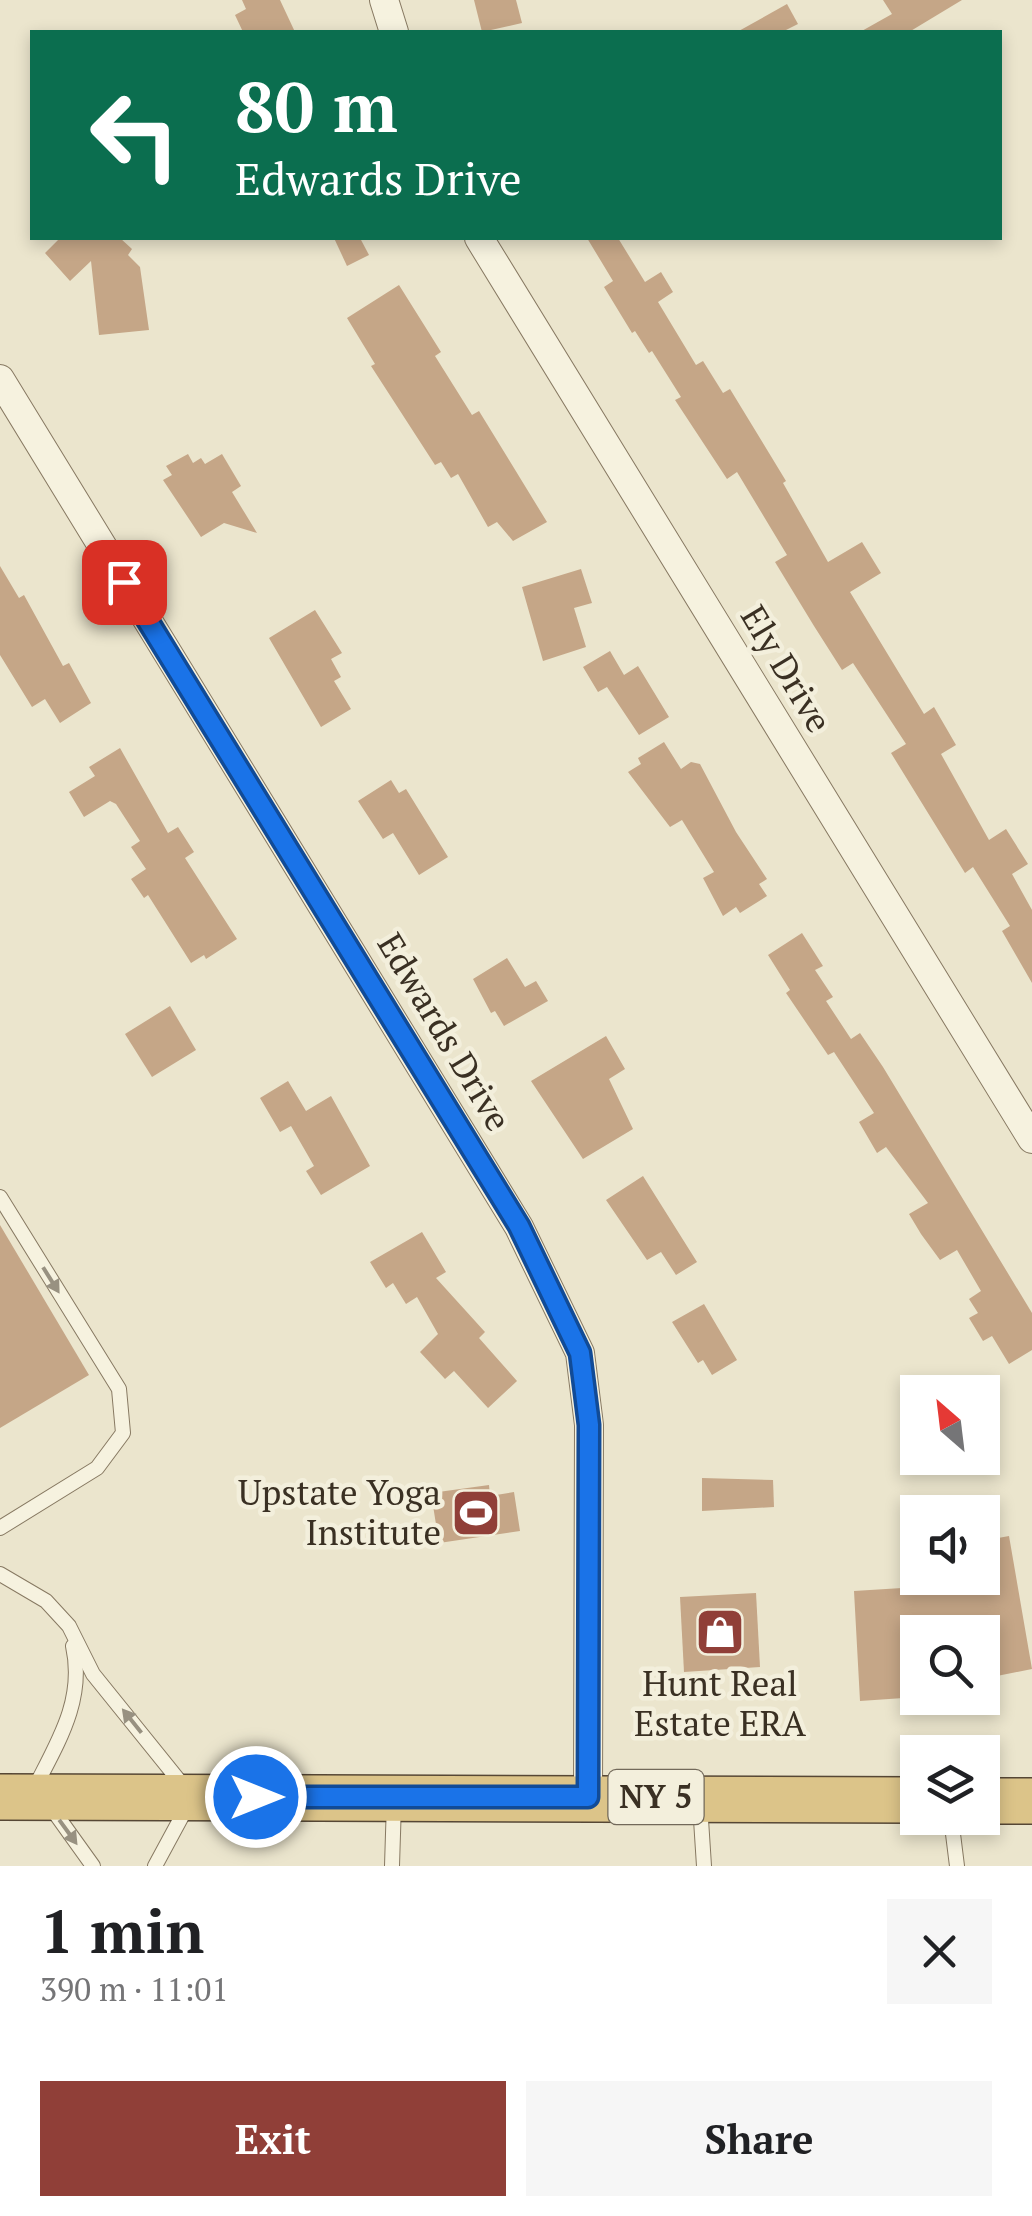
<!DOCTYPE html>
<meta charset="utf-8">
<style>
:root{--surface:#fff;--page:#f6f6f6;--text:#202124;--muted:#757577;--accent:#903f38}
body{margin:0;font-family:"PT Serif",serif;background:var(--page);color:var(--text);height:100vh;display:flex;flex-direction:column;font-size:38px;white-space:nowrap}
*{box-sizing:border-box;margin:0}
p{font-size:32px;color:var(--muted)}
.icon{flex:none;width:55px;height:55px;fill:none;stroke:currentColor;stroke-width:2;stroke-linecap:round;stroke-linejoin:round}
.map{position:relative;height:1866px;overflow:hidden}
.panel{display:flex;flex-direction:column;background:var(--surface);flex:1}
.panel>*{flex:none}
.hud{position:absolute;left:30px;top:30px;width:972px;height:210px;border-radius:0px;box-shadow:0 5px 15px #0003;background:#0b6e4f;color:#fff;overflow:hidden}
.needle{width:65px;rotate:332deg}
.fabs{position:absolute;left:900px;top:1375px;display:grid;gap:20px}
.fabs a{display:grid;place-items:center;width:100px;height:100px;border-radius:0px;background:var(--surface);box-shadow:0 5px 15px #0003;font-size:50px}
.pin{position:absolute;display:grid;place-items:center;width:85px;height:85px;color:#fff;margin:-42px;border-radius:20px;box-shadow:0 5px 15px #0006}
.me{position:absolute;width:110px;margin:-55px;rotate:90deg;stroke-linejoin:round;filter:drop-shadow(0 0 8px #0008)}
.turn{display:flex;align-items:center;gap:35px;height:210px;padding:0 40px;font-size:45px}
.turn .icon{width:130px;height:130px;stroke-width:2.5}
.turn b{display:block;font-size:70px;line-height:85px}
.round{display:grid;place-items:center;flex:none;width:105px;height:105px;border-radius:0px;background:var(--page)}
.head{display:flex;align-items:center;justify-content:space-between;height:170px;padding:0 40px}
h1{font-size:60px;font-weight:600;line-height:75px}
.primary-button{display:flex;gap:20px;margin-top:auto;padding:20px 40px}
.primary-button a{flex:1;height:115px;border-radius:0px;background:var(--accent);color:#fff;font-size:40px;font-weight:600;line-height:115px;text-align:center}
.primary-button a+a{background:var(--page);color:var(--text)}
.map>svg:first-child{display:block}
</style>
<div class="map">
<svg width="1032" height="1866" viewBox="0 0 1032 1866">
<rect width="100%" height="100%" fill="#ebe5cd"/>
<g fill="#c5a687">
<polygon points="242,0 280,0 295,32 243,32 235,15 246,9"/>
<polygon points="474,0 516,0 522,23 482,32"/>
<polygon points="883,0 962,0 909,32 860,32 892,14"/>
<polygon points="787,4 798,24 782,32 737,32"/>
<polygon points="60,238 120,238 132,249 128,255 140,267 149,330 99,335 91,261 70,281 45,253"/>
<polygon points="334,238 360,238 369,255 347,266"/>
<polygon points="587,238 618,238 645,282 661,272 673,292 658,302 696,365 703,361 723,393 730,389 786,481 783,483 828,562 862,542 881,573 850,592 924,714 934,707 956,745 941,754 989,840 1006,829 1028,864 1012,874 1032,910 1032,983 1002,931 1010,926 973,867 965,873 891,753 906,744 853,663 842,670 814,626 775,562 787,555 737,472 727,479 675,400 681,397 652,351 649,353 635,331 632,333 604,287 613,281"/>
<polygon points="399,285 441,352 435,356 472,415 479,411 547,522 513,541 497,522 488,527 458,474 451,478 441,462 435,465 371,366 375,364 347,318"/>
<polygon points="188,454 193,463 201,458 205,464 222,454 241,486 232,492 257,533 224,523 201,537 163,480 172,475 166,466"/>
<polygon points="0,566 19,598 24,595 63,666 69,663 91,703 60,723 45,699 32,707 0,655"/>
<polygon points="581,569 592,603 574,608 586,647 543,661 522,587"/>
<polygon points="315,610 342,653 331,659 341,677 334,681 351,709 321,727 269,638"/>
<polygon points="610,651 624,675 638,666 669,717 639,735 607,687 598,692 583,667"/>
<polygon points="664,742 681,769 691,762 700,764 736,832 767,879 759,884 767,896 740,913 736,907 723,916 703,878 714,872 682,820 670,827 628,772 641,764 638,758"/>
<polygon points="120,748 168,833 178,827 194,852 185,858 237,939 206,959 204,955 191,963 148,895 144,898 131,879 146,869 131,847 140,841 116,804 110,801 84,817 69,792 95,776 89,767"/>
<polygon points="391,780 399,793 406,789 448,857 419,875 393,833 383,839 358,801"/>
<polygon points="802,933 823,966 815,970 833,997 826,1001 851,1039 860,1033 883,1067 1032,1313 1032,1350 1009,1364 992,1336 983,1341 969,1318 978,1313 969,1299 981,1291 957,1250 940,1260 921,1234 909,1214 928,1203 886,1147 877,1153 859,1122 874,1113 834,1052 828,1055 786,993 790,990 768,955"/>
<polygon points="507,958 525,987 536,981 548,1001 504,1026 495,1011 491,1013 473,979"/>
<polygon points="170,1006 196,1050 152,1077 125,1034"/>
<polygon points="606,1036 625,1069 609,1079 633,1129 583,1159 531,1081"/>
<polygon points="288,1081 306,1111 331,1096 370,1166 321,1195 306,1171 314,1166 291,1126 280,1132 260,1098"/>
<polygon points="643,1176 697,1262 676,1275 661,1252 647,1260 606,1200"/>
<polygon points="0,1225 89,1375 0,1428"/>
<polygon points="422,1232 446,1272 436,1278 485,1332 479,1338 517,1381 488,1408 454,1371 445,1379 420,1352 438,1334 417,1297 406,1304 393,1283 386,1288 370,1262"/>
<polygon points="704,1304 737,1360 712,1375 703,1360 698,1363 672,1322"/>
<polygon points="702,1478 773,1480 774,1507 702,1511"/>
<polygon points="489,1485 490,1496 514,1492 520,1531 439,1543 431,1493"/>
<polygon points="1009,1536 1032,1669 982,1679 982,1632 918,1632 918,1697 860,1701 854,1591 950,1585 949,1578 982,1578 982,1541"/>
<polygon points="756,1593 760,1667 684,1672 680,1597"/>
</g>
<g fill="none" stroke-linecap="round" stroke-linejoin="round">
<g stroke="#877962" stroke-width="16">
<g id="service">
<polyline points="0,1197 119,1389 123,1433 97,1468 0,1528"/>
<polyline points="0,1574 46,1601 69,1626 93,1674 185,1788"/>
<path d="M34 1789C58 1742 85 1700 73 1646"/>
<polyline points="700,1804 704,1866"/>
<polyline points="50,1806 93,1866"/>
<polyline points="951,1818 957,1866"/>
<polyline points="155,1866 188,1805"/>
<polyline points="392,1866 394,1802"/>
</g>
</g>
<g stroke="#877962" stroke-width="30">
<g id="minor">
<polyline points="384,0 394,32"/>
<polyline points="479,238 1032,1139"/>
<polyline points="0,379 519,1227 580,1353 589,1425 588,1797"/>
</g>
</g>
<g stroke="#564735" stroke-width="48">
<g id="trunk">
<polyline points="0,1797 918,1800"/>
<polyline points="982,1801 1032,1801"/>
</g>
</g>
<use href="#service" stroke="#f6f2df" stroke-width="14"/>
<use href="#minor" stroke="#f6f2df" stroke-width="28"/>
<use href="#trunk" stroke="#dcc489" stroke-width="45"/>
</g>
<defs><path id="oneway-solid" d="M-6-.8H1V-3.2L6.5 0L1 3.2V.8H-6Z" transform="scale(2.5)"/></defs>
<g fill="#989181">
<use href="#oneway-solid" transform="translate(51 1280) rotate(58)"/>
<use href="#oneway-solid" transform="translate(132 1721) rotate(-129)"/>
<use href="#oneway-solid" transform="translate(68 1832) rotate(54)"/>
</g>
<g fill="none" stroke-linecap="round" stroke-linejoin="round">
<g stroke="#114b97" stroke-width="25">
<polyline id="route" points="124,582 519,1226 580,1353 589,1425 588,1797 256,1797"/>
</g>
<use href="#route" stroke="#1a73e8" stroke-width="18"/>
</g>
<defs>
<g id="stadium-square" transform="scale(2.5)"><rect x="-9" y="-9" width="18" height="18" rx="4" fill="#903f38" stroke="#f3efdc"/><path d="M0-5a6.5 5 0 1 0 0 10a6.5 5 0 1 0 0-10ZM-3.5-1.8h7v3.6h-7Z" fill="#fff"/></g>
<g id="shop-square" transform="scale(2.5)"><rect x="-9" y="-9" width="18" height="18" rx="4" fill="#903f38" stroke="#f3efdc"/><path d="M-5-2.5h2.3a2.7 3.5 0 0 1 5.4 0H5L5.5 6h-11ZM-1.5-2.5h3a1.5 2.3 0 0 0-3 0Z" fill="#fff"/></g>
</defs>
<g fill-rule="evenodd">
<use href="#stadium-square" x="476" y="1513"/>
<use href="#shop-square" x="720" y="1632"/>
</g>
<g text-anchor="middle" stroke-width="9" stroke-linejoin="round" paint-order="stroke">
<rect fill="#f3efdc" stroke="#72695a" stroke-width="2.5" x="608.5" y="1770" width="95" height="54" rx="8"/>
<g font-size="32" font-weight="bold" fill="#3a3023">
<text x="656" y="1808">NY 5</text>
</g>
<g font-size="35" fill="#3a3023" stroke="#f3efdc">
<text transform="translate(786 669) rotate(59)" y="12">Ely Drive</text>
<text transform="translate(444 1032) rotate(59)" y="12">Edwards Drive</text>
</g>
<g font-size="35" fill="#3a3023" stroke="#f3efdc" text-anchor="end">
<text x="441" y="1505">Upstate Yoga<tspan x="441" dy="40">Institute</tspan></text>
<text x="720" y="1696" text-anchor="middle">Hunt Real<tspan x="720" dy="40">Estate ERA</tspan></text>
</g>
</g>
</svg>
<div class="fabs">
<a><svg class="needle" viewBox="-14 -14 28 28"><path d="M0-13l5 13h-10z" fill="#e53935"/><path d="M0 13l5-13h-10z" fill="#757577"/></svg></a>
<a><svg class="icon" aria-label="sound" viewBox="0 0 24 24"><path d="M4 9h4l5-4v14l-5-4H4zM17 9q2 3 0 6"/></svg></a>
<a><svg class="icon" aria-label="search" viewBox="0 0 24 24"><circle cx="10" cy="10" r="6"/><path d="M15 15l6 6"/></svg></a>
<a><svg class="icon" aria-label="layers" viewBox="0 0 24 24"><path d="M12 4l9 5-9 5-9-5zM3 14l9 5 9-5"/></svg></a>
</div>
<div class="pin" style="left:124px;top:582px;background:#d93025"><svg class="icon" aria-label="arrive" viewBox="0 0 24 24"><path d="M6 21V4h12l-3 4 3 4H6"/></svg></div>
<svg class="me" style="left:256px;top:1797px" viewBox="-20 -20 40 40"><circle r="17" fill="#1a73e8" stroke="#fff" stroke-width="3"/><path d="M0-11L8 9 0 5-8 9z" fill="#fff"/></svg>
<div class="hud">
<div class="turn"><svg class="icon" aria-label="left" viewBox="0 0 24 24"><path d="M17 20v-9H6M10 6l-5 5 5 5"/></svg><div><b>80 m</b>Edwards Drive</div></div>
</div>
</div>
<section class="panel">
<div class="head"><div><h1>1 min</h1><p>390 m · 11:01</p></div><a class="round"><svg class="icon" aria-label="close" viewBox="0 0 24 24"><path d="M6 6l12 12M18 6L6 18"/></svg></a></div>
<div class="primary-button"><a>Exit</a><a>Share</a></div>
</section>
